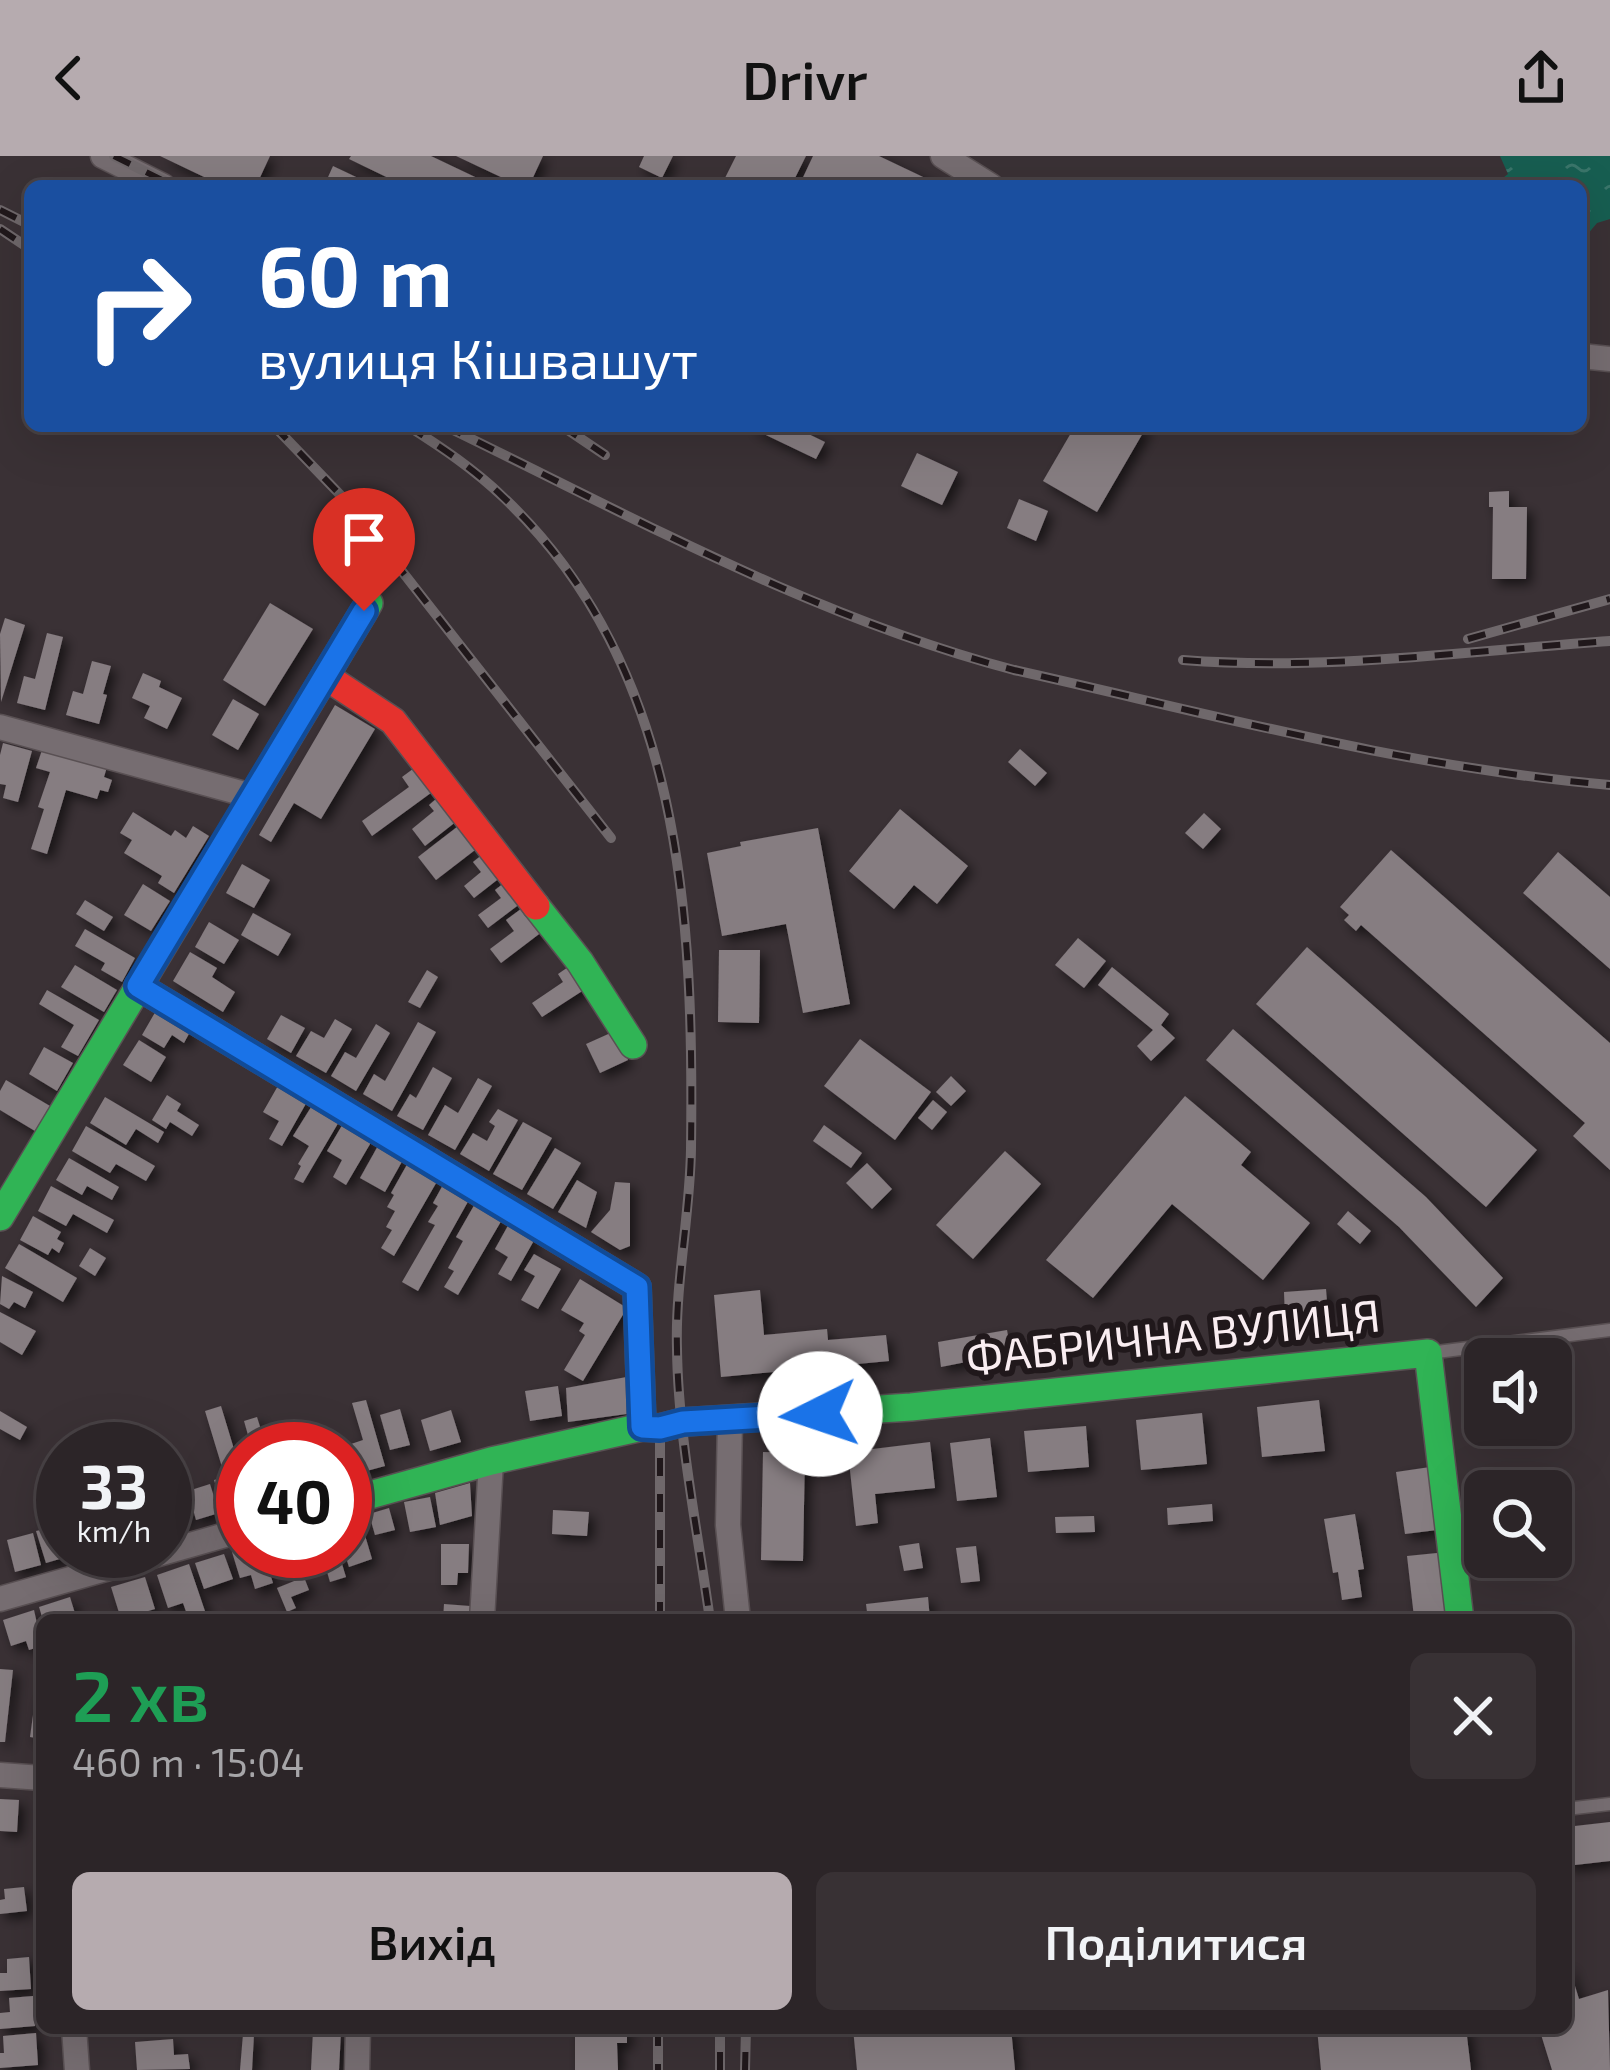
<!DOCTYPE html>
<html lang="uk">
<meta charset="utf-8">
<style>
:root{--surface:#2c2528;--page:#383134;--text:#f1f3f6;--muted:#a6a5a8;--line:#484245;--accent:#b6abaf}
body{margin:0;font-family:"Exo 2",sans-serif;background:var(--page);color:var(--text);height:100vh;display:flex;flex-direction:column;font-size:45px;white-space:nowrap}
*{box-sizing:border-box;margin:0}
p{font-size:39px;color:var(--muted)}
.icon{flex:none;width:66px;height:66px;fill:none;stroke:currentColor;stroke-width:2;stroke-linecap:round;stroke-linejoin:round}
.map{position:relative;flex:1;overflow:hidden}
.panel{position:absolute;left:36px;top:1458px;width:1536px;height:420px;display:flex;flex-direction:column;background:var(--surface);border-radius:18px;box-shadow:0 12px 48px #0002,0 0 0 3px var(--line)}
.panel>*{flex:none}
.hud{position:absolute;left:24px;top:24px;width:1563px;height:252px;border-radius:18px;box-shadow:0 12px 48px #0002,0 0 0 3px var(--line);background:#1a4fa0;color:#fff;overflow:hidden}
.buttons{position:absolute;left:1464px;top:1182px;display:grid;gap:24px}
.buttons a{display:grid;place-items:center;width:108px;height:108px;border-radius:18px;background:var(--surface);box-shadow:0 12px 48px #0002,0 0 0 3px var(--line);font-size:60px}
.speed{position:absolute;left:36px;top:1266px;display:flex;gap:24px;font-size:60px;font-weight:700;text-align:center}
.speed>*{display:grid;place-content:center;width:156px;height:156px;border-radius:50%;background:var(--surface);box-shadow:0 12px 48px #0002,0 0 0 3px var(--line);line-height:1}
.speed small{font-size:30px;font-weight:400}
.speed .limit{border:18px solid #d22;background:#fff;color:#111}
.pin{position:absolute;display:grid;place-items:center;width:102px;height:102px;color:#fff;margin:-123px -51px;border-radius:50% 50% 50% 0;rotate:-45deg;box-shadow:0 0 12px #0007}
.pin .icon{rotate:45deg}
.me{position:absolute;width:132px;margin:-66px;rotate:266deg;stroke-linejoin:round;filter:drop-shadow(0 0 9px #0008)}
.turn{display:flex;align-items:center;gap:42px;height:252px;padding:0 36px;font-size:54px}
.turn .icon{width:156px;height:156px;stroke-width:2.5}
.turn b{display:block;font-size:84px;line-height:102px}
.round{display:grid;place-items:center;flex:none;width:126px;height:126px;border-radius:18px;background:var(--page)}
.head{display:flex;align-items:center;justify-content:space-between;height:204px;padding:0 36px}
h1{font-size:72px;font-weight:600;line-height:90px;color:#1e9e55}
.primary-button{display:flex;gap:24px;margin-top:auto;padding:24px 36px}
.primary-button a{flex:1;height:138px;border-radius:18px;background:var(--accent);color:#111;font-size:48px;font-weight:600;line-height:138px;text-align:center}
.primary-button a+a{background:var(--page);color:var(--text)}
header{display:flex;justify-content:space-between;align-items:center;height:156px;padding:0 36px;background:var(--accent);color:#111;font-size:54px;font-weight:600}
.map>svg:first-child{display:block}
</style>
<header><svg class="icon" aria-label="back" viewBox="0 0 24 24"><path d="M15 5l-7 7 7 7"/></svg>Drivr<svg class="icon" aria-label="share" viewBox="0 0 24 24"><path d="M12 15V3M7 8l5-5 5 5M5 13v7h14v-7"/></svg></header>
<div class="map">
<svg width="1610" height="1914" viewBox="0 0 1610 1914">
<defs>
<pattern id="water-ripples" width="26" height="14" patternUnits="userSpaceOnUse" patternTransform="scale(3)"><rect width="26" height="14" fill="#175e51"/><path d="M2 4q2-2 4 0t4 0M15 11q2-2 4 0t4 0" fill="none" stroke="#3a756a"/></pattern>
<filter id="shadow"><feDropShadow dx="5.5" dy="5.5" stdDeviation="6" flood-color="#0009"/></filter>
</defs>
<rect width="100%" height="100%" fill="#3a3135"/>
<polygon fill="url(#water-ripples)" points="1500,0 1610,0 1610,63 1597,67 1581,86 1581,30 1493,30 1508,18"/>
<g fill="#867d81" filter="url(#shadow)">
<polygon points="160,0 270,0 256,30 223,30"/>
<polygon points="351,0 431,0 494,30 405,30 349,3"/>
<polygon points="456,0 543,0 529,30 520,30"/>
<polygon points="644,0 673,0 662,22 639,11"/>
<polygon points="736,0 806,0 791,30 721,30"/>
<polygon points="813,0 879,0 942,30 852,30 845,26 843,30 799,30"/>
<polygon points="333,10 375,30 324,30"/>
<polygon points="747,270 792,270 825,286 816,303"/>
<polygon points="1075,270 1147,270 1097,356 1043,325"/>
<polygon points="917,297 958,316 942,349 901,330"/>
<polygon points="1509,335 1509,351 1527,351 1526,423 1492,423 1493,351 1489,351 1489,336"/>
<polygon points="1019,343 1048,355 1036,385 1007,372"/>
<polygon points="270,447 313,473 265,550 223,524"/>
<polygon points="5,462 25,469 1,546 0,478"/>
<polygon points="47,477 63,481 45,554 17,547 24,520 35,523"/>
<polygon points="92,505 111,510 103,538 107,539 99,568 66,559 73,535 83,538"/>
<polygon points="143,517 161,525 159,531 182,542 167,573 144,562 150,550 132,542"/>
<polygon points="233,543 259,558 238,594 212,579"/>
<polygon points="335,549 375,573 321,663 294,647 271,686 259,679"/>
<polygon points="3,587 32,595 18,646 3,642 6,629 0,628 0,599"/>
<polygon points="43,591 107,611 104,621 112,624 108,636 100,634 97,643 66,634 47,698 31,693 44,653 38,651 50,616 36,612"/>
<polygon points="1020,593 1047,617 1035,630 1008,606"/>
<polygon points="421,607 439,631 372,680 362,665 409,631 402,621"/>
<polygon points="443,637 462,661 425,690 412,673 434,655 429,649"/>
<polygon points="900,653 968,710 937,748 914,729 894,753 849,715"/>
<polygon points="133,656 171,680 175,674 186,682 193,670 209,680 174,737 158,727 162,720 124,697 132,684 120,677"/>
<polygon points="1204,657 1221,673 1203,693 1185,677"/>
<polygon points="457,671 475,694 436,724 418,701"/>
<polygon points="818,672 850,848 803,857 786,768 722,780 707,697 741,690 740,686"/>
<polygon points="488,694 506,717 474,742 464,730 481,716 473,706"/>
<polygon points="1391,694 1610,887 1610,1014 1573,980 1585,967 1361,769 1356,775 1344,764 1349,759 1340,751"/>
<polygon points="1558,696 1610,741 1610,813 1523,737"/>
<polygon points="242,708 270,724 254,752 226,737"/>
<polygon points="509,723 525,744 488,772 478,759 501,742 495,734"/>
<polygon points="143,728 170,745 151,775 124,759"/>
<polygon points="85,744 113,761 104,775 76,758"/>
<polygon points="529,747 547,772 501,807 490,793 514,775 506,764"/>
<polygon points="253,757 291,778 278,800 241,779"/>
<polygon points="209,766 239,784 224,808 195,791"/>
<polygon points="85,773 135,802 122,826 101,814 105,807 75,790"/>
<polygon points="1078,782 1106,805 1084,832 1055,809"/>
<polygon points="1307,791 1537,994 1486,1051 1256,848"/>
<polygon points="719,794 760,794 759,867 718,866"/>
<polygon points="190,796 217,812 212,821 235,836 223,856 173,825"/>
<polygon points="574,807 590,830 542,861 532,847 563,826 558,818"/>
<polygon points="75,809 117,834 104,856 61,831"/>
<polygon points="1112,811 1169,858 1161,869 1175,882 1151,905 1137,890 1153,874 1098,829"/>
<polygon points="427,814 438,821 420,852 408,846"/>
<polygon points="47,834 99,864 78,900 61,891 74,869 39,848"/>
<polygon points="157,853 191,874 184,887 172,879 164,892 142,879"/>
<polygon points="281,859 305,872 291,897 267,883"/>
<polygon points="335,863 352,873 326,917 296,900 311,875 324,882"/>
<polygon points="418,866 436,876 392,955 363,938 374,918 385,925"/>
<polygon points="376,868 390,877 356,935 331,920 345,896 356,902"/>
<polygon points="1233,873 1426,1041 1503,1122 1476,1151 1399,1071 1206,904"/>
<polygon points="615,875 628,904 600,917 586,888"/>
<polygon points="860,883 931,936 895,984 824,930"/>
<polygon points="139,884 166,901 151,926 123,909"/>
<polygon points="44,891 73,907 57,935 29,918"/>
<polygon points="433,911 452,922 423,974 397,960 410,938 416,942"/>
<polygon points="951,920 966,935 951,950 936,936"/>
<polygon points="478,922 492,930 455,994 428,979 445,949 458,957"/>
<polygon points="6,924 50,950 35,975 0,954 0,935"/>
<polygon points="279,928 308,944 282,990 269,983 279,965 263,956"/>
<polygon points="167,939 181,948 177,955 199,969 192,980 170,966 166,973 152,964"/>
<polygon points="1185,940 1251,996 1241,1009 1310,1067 1263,1124 1172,1048 1093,1142 1046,1104"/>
<polygon points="105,941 164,976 158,987 136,973 126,989 90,967"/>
<polygon points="933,944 947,956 932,974 918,962"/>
<polygon points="313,948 340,964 303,1027 294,1023 301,1010 298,1008 309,990 293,980"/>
<polygon points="498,953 518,964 489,1015 460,998 473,977 487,985 495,970 489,966"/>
<polygon points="344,966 373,983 346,1029 333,1021 342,1004 327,995"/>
<polygon points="523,966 552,982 522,1034 493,1018"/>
<polygon points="824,969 862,997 851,1012 813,985"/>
<polygon points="86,970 155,1010 146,1025 116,1008 110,1017 72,995"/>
<polygon points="379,988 404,1002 385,1036 360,1022"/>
<polygon points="555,992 581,1007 553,1053 527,1038"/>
<polygon points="1005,995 1041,1028 973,1103 936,1069"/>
<polygon points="69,1002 119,1031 112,1044 87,1030 82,1039 56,1024"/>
<polygon points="409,1005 439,1022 394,1100 381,1092 392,1074 386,1071 395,1055 387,1051 394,1039 391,1037"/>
<polygon points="867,1007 892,1033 872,1053 846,1027"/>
<polygon points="577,1024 597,1036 586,1072 558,1056"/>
<polygon points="615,1026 630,1027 630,1090 620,1094 591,1076 610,1054"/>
<polygon points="444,1027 470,1042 418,1135 402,1126 435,1069 428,1066 438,1050 433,1047"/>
<polygon points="51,1030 114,1064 107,1077 73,1058 66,1070 38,1055"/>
<polygon points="476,1046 503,1062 458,1139 444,1131 454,1115 448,1112 463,1085 456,1081"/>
<polygon points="1348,1055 1371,1075 1360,1088 1337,1068"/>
<polygon points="33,1060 61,1076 57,1083 64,1087 59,1097 52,1092 48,1099 20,1084"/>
<polygon points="510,1066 536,1081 511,1125 498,1118 508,1101 495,1093"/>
<polygon points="19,1088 77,1122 63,1146 5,1112"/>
<polygon points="90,1092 106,1102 95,1120 79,1110"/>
<polygon points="534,1098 561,1113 538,1153 521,1144 535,1120 524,1114"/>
<polygon points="2,1120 33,1136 25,1152 14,1146 9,1153 0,1148"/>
<polygon points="580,1123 627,1152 583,1225 564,1214 585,1179 579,1175 584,1167 561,1154"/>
<polygon points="1326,1133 1328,1159 1285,1162 1284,1136"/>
<polygon points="760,1134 764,1179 827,1173 828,1184 886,1179 889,1205 721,1221 714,1139"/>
<polygon points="0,1156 36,1175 22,1199 0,1186"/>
<polygon points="1007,1174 1011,1197 941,1211 938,1186"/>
<polygon points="632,1220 634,1257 568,1266 566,1232"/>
<polygon points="558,1230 562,1260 530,1265 525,1235"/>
<polygon points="366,1244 385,1310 348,1320 345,1290 363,1284 352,1247"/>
<polygon points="1319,1244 1325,1295 1262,1301 1257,1251"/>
<polygon points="221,1250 243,1323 243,1349 224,1355 214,1324 225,1321 205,1255"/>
<polygon points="400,1253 410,1289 390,1294 380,1259"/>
<polygon points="451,1254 461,1286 430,1295 421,1264"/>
<polygon points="0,1255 27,1271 20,1284 0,1273"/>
<polygon points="1202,1257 1207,1308 1141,1314 1136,1264"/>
<polygon points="257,1261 267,1293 252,1293 244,1265"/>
<polygon points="1086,1270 1089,1311 1028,1316 1024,1275"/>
<polygon points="990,1282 997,1341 957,1345 950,1287"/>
<polygon points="930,1286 935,1332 875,1338 878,1367 856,1370 848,1296"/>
<polygon points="763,1296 805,1297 803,1405 761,1404"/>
<polygon points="1437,1310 1445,1373 1405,1378 1396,1316"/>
<polygon points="179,1326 190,1366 167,1372 165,1330"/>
<polygon points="470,1327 472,1360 440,1369 435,1337"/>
<polygon points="210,1328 219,1357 196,1364 188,1335"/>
<polygon points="52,1340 63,1377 63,1395 68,1395 70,1400 46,1407 36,1375 45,1373 36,1345"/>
<polygon points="430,1341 436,1371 410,1376 404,1346"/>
<polygon points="1212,1348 1213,1365 1168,1369 1167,1352"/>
<polygon points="389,1352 395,1374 375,1379 369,1358"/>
<polygon points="553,1354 589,1356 587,1380 552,1378"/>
<polygon points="1355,1358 1364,1413 1358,1414 1362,1441 1342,1444 1338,1416 1333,1417 1324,1363"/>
<polygon points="359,1359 372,1403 349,1411 344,1395 345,1363"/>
<polygon points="1094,1360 1095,1376 1056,1377 1055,1361"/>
<polygon points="33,1377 41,1409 15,1416 7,1384"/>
<polygon points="919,1387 923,1412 904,1415 899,1390"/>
<polygon points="441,1388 469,1388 468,1417 458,1417 457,1429 441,1429"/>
<polygon points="976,1390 980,1425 961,1427 956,1392"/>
<polygon points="243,1392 243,1395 263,1395 273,1427 255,1433 251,1419 240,1422 232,1396"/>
<polygon points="321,1395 338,1395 346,1421 330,1426"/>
<polygon points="1447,1396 1454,1456 1414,1461 1407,1400"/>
<polygon points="224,1398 233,1423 204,1433 195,1407"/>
<polygon points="189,1408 208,1464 189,1464 183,1447 168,1452 157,1419"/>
<polygon points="145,1421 155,1453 121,1463 111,1431"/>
<polygon points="304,1421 309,1434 291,1441 296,1452 287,1456 277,1432"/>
<polygon points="70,1441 77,1464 43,1464 39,1451"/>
<polygon points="928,1441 930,1464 868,1464 866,1448"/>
<polygon points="444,1448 470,1450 469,1464 443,1464"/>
<polygon points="34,1454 42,1490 29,1494 26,1485 11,1490 3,1464"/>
<polygon points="0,1513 13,1514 5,1586 0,1586"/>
<polygon points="36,1537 42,1538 42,1583 30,1581"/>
<polygon points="0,1643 19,1644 17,1676 0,1675"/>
<polygon points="1610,1666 1610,1705 1566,1710 1566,1671"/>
<polygon points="24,1731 27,1755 0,1758 0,1744 5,1743 4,1733"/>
<polygon points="29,1801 31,1833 0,1835 0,1817 7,1817 7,1803"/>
<polygon points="1567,1804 1579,1843 1608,1834 1610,1914 1552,1914 1539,1872 1566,1872"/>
<polygon points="33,1840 35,1870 0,1873 0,1857 10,1856 9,1842"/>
<polygon points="575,1872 627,1872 627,1887 617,1887 618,1914 575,1914"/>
<polygon points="853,1872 1011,1872 1015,1914 857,1914"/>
<polygon points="1317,1872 1466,1872 1471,1914 1321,1914"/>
<polygon points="313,1875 341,1876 339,1914 311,1914"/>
<polygon points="36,1877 38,1909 0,1912 0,1897 4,1897 3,1880"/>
<polygon points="243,1878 254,1879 252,1914 240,1914"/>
<polygon points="173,1883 174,1899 188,1898 190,1913 137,1914 135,1886"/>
</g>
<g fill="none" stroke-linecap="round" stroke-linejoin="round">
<g stroke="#595053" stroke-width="15">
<g id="lane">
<polyline points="1429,1197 1610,1174"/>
<polyline points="1566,1653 1610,1648"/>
</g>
</g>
<g stroke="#595053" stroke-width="27">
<g id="street">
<polyline points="103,0 163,30"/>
<polyline points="943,0 991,30"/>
<polyline points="1581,200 1610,203"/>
<polyline points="0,571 252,640"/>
<polyline points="730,1264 728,1369 738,1464"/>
<polyline points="0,1443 243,1374"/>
<polyline points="482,1464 491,1305"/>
<polyline points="0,1619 42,1622"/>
<polyline points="74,1872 77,1914"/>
<polyline points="357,1914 358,1872"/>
</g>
</g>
<g stroke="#595053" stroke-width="30">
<g id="fast">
<polyline points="536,750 580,806 633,889"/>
<polyline points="138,830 637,1131 642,1271"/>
<polyline points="0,1061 369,447"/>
<polyline points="345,1346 491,1305 642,1271 660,1272 683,1266 911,1251 1428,1197 1460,1464"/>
</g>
</g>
<g stroke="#595053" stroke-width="30">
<polyline id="jam" points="325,520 393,565 536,750"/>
</g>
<use href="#lane" stroke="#766d71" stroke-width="12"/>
<use href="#street" stroke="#766d71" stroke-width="24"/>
<use href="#fast" stroke="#30b455" stroke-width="27"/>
<use href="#jam" stroke="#e5322d" stroke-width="27"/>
<g stroke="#6f686b" stroke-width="10">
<g id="rail">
<polyline points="114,0 174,30"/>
<polyline points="0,54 30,69"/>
<polyline points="0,73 30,93"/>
<polyline points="274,270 350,349 611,682"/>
<path d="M408 270C441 291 474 313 503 341 683 510 694 762 691 993 690 1060 675 1127 677 1193 678 1280 698 1377 710 1464"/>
<path d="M445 270C631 360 813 461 1014 514 1211 558 1408 612 1610 629"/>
<polyline points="562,270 605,299"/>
<polyline points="1468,483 1610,443"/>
<path d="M1183 504C1325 515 1468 495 1610 485"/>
<polyline points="660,1464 660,1285"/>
<polyline points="658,1872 658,1914"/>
<polyline points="720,1914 720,1872"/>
<polyline points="745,1914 746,1872"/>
</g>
</g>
<use href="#rail" stroke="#20181b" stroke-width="6" stroke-dasharray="18" stroke-linecap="butt"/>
</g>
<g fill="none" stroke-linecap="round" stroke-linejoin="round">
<g stroke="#114b97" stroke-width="30">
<polyline id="route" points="364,455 138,830 637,1131 642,1271 660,1272 683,1266 820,1258"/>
</g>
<use href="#route" stroke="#1a73e8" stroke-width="21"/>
</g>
<g text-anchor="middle" stroke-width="12" stroke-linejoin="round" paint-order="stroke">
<g font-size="45" fill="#f9edf1" stroke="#20181b">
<text transform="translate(1173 1181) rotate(-6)" y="16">ФАБРИЧНА ВУЛИЦЯ</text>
</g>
</g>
</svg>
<div class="buttons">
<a><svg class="icon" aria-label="sound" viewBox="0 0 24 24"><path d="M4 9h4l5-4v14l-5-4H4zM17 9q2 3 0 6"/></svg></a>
<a><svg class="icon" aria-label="search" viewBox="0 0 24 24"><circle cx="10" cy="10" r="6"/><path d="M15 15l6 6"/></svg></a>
</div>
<div class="speed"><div>33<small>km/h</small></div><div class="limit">40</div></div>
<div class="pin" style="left:364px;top:455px;background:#d93025"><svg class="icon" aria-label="arrive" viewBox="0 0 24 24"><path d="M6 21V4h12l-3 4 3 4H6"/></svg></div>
<svg class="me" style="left:820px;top:1258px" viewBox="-20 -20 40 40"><circle r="19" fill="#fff"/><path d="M0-13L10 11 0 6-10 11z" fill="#1a73e8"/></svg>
<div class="hud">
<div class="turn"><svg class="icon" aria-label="right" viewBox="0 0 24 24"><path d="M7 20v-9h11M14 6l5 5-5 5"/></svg><div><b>60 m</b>вулиця Кішвашут</div></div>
</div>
<section class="panel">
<div class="head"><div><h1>2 хв</h1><p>460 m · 15:04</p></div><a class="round"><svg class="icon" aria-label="close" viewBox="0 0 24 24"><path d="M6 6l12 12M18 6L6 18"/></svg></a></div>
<div class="primary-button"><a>Вихід</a><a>Поділитися</a></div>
</section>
</div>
